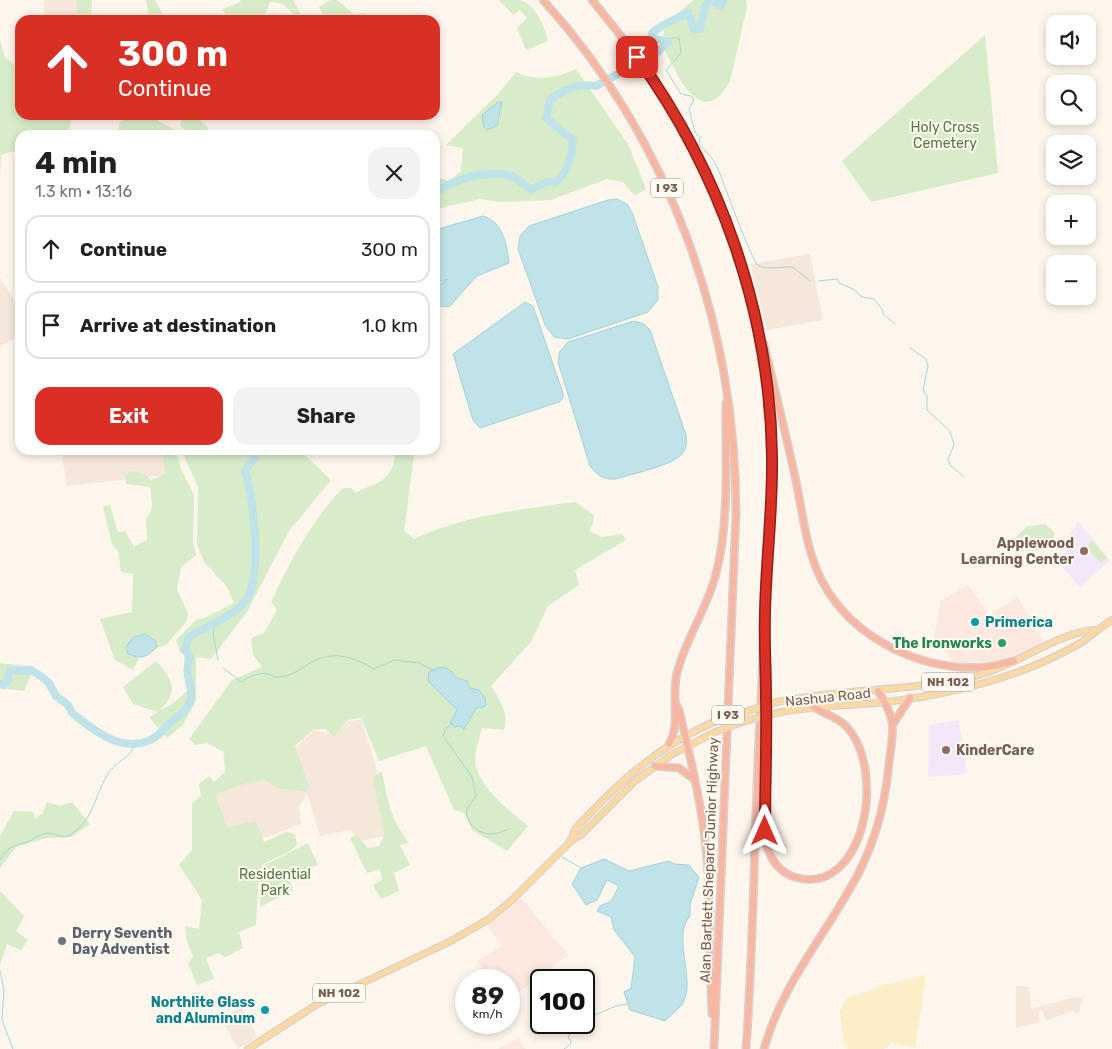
<!DOCTYPE html>
<meta charset="utf-8">
<style>
:root{--surface:#fff;--page:#f2f2f2;--text:#202124;--muted:#757577;--line:#e0e0e0;--accent:#d93025}
body{margin:0;font-family:Rubik,sans-serif;background:var(--page);color:var(--text);height:100vh;display:flex;flex-direction:column;font-size:19px;white-space:nowrap}
*{box-sizing:border-box;margin:0}
p{font-size:16px;color:var(--muted)}
.icon{flex:none;width:28px;height:28px;fill:none;stroke:currentColor;stroke-width:2;stroke-linecap:round;stroke-linejoin:round}
.map{position:relative;flex:1;overflow:hidden}
.side{position:absolute;left:15px;top:130px;width:425px;height:325px;display:flex;flex-direction:column;background:var(--surface);border-radius:15px;box-shadow:0 2px 8px #0003}
.side>*{flex:none}
.guide{position:absolute;left:15px;top:15px;width:425px;height:105px;border-radius:15px;box-shadow:0 2px 8px #0003;background:#d93025;color:#fff;overflow:hidden}
.buttons{position:absolute;left:1046px;top:15px;display:grid;gap:10px}
.buttons a{display:grid;place-items:center;width:50px;height:50px;border-radius:10px;background:var(--surface);box-shadow:0 2px 8px #0003;font-size:25px}
.speed{position:absolute;left:455px;top:969px;display:flex;gap:10px;font-size:25px;font-weight:700;text-align:center}
.speed>*{display:grid;place-content:center;width:65px;height:65px;border-radius:50%;background:var(--surface);box-shadow:0 2px 8px #0003;line-height:1}
.speed small{font-size:12px;font-weight:400}
.speed .limit{border:2px solid #111;border-radius:8px;background:#fff;color:#111}
.pin{position:absolute;display:grid;place-items:center;width:42px;height:42px;color:#fff;margin:-21px;border-radius:10px;box-shadow:0 2px 8px #0006}
.me{position:absolute;width:55px;margin:-28px;rotate:0deg;stroke-linejoin:round;filter:drop-shadow(0 0 4px #0008)}
.turn{display:flex;align-items:center;gap:18px;height:105px;padding:0 20px;font-size:22px}
.turn .icon{width:65px;height:65px;stroke-width:2.5}
.turn b{display:block;font-size:35px;line-height:42px}
.round{display:grid;place-items:center;flex:none;width:52px;height:52px;border-radius:15px;background:var(--page)}
.summary{display:flex;align-items:center;justify-content:space-between;height:85px;padding:0 20px}
h1{font-size:30px;font-weight:700;line-height:38px}
.button{display:flex;gap:10px;margin-top:auto;padding:10px 20px}
.button a{flex:1;height:58px;border-radius:15px;background:var(--accent);color:#fff;font-size:20px;font-weight:700;line-height:58px;text-align:center}
.button a+a{background:var(--page);color:var(--text)}
ul{padding:0;list-style:none}
li{display:flex;align-items:center;gap:15px;height:68px;margin:0 10px 8px;padding:0 10px;border:2px solid var(--line);border-radius:15px}
li div{flex:1}
li b{display:block;font-size:19px}
li em{font-style:normal}
.map>svg:first-child{display:block}
</style>
<div class="map">
<svg width="1112" height="1049" viewBox="0 0 1112 1049">
<rect width="100%" height="100%" fill="#fdf6ec"/>
<g fill="#f5e8da">
<polygon points="44,0 81,0 79,20 44,20"/>
<polygon points="810,254 823,320 767,330 750,264"/>
<polygon points="0,278 20,309 20,336 0,346"/>
<polygon points="61,450 162,450 167,475 67,486"/>
<polygon points="361,719 376,766 384,836 361,841 350,830 320,836 307,793 299,807 301,824 259,840 224,830 208,790 230,781 223,756 287,745 294,749 314,730 336,735 347,722"/>
<polygon points="1016,986 1029,987 1031,1009 1075,997 1082,998 1079,1014 1072,1011 1046,1021 1042,1010 1038,1012 1040,1022 1016,1028"/>
<polygon points="242,1007 257,1037 238,1049 221,1018"/>
</g>
<g fill="#fde8e0">
<polygon points="968,585 989,615 1018,597 1044,643 1014,658 994,662 953,662 934,636 941,601"/>
<polygon points="521,898 568,955 509,1000 509,980 491,980 477,961 502,946 487,926"/>
<polygon points="519,1038 526,1049 498,1049"/>
</g>
<g fill="#f3e8fa">
<polygon points="1078,521 1110,560 1080,587 1063,568 1068,538"/>
<polygon points="959,720 967,774 928,777 929,725"/>
</g>
<g fill="#d8ecc9">
<polygon points="77,0 92,0 91,20 76,20"/>
<polygon points="146,0 155,0 166,20 149,20"/>
<path d="M240 0H293L304 20H296C292 9 282 1 270 2L263 20H229L222 9 241 2Z"/>
<polygon points="330,0 337,0 354,14 366,13 365,18 326,20 319,7"/>
<path d="M499 0C506 0 513 0 519 0 536 3 545 28 548 41L526 50 517 28 527 18 520 10 513 15Z"/>
<path d="M694 0H746L747 7 730 81C708 123 686 93 673 66 669 59 664 49 663 41 663 35 665 27 666 22Z"/>
<polygon points="985,35 998,173 871,202 842,161"/>
<polygon points="0,40 5,57 16,66 20,73 20,115 72,115 68,135 20,135 20,155 17,150 1,155 0,178"/>
<path d="M576 69 628 144 646 189 635 196 623 182 607 179 551 200 499 202 480 199 436 209 435 176 449 181 461 171 463 148 446 145 498 94 516 72C535 82 556 78 576 69Z"/>
<polygon points="131,115 159,115 158,121 186,135 117,135 120,122"/>
<polygon points="183,115 195,115 208,128 203,135 194,135 180,126"/>
<polygon points="162,450 176,450 181,469 194,495 193,541 196,555 181,567 177,589 188,614 186,622 166,645 156,648 156,641 128,654 139,658 133,670 115,660 100,619 132,612 133,574 121,572 118,551 112,545 103,506 110,505 118,532 125,531 134,547 147,540 146,519 151,512 152,503 150,487 126,484 125,475 132,471 143,473 151,480 165,474"/>
<path d="M181 450H300L331 480 289 531 247 612 211 659 196 657V700L183 725 167 738 149 717 158 712 133 704 123 687 156 661C174 680 179 692 159 711L172 704 187 691 184 652 180 653 176 640 196 620 204 618 234 603 227 587 204 562 197 544 198 487Z"/>
<path d="M399 450H411L414 456 404 531 414 539C464 516 521 509 575 502L594 515 593 523 589 531 602 537 622 534 626 540 575 570 579 585 548 606 531 642 491 686C500 701 509 712 504 730L482 728C480 738 475 750 475 759 476 786 510 811 528 826L507 851 472 830 464 813 454 810 426 746 379 761 361 718 348 720 334 737 325 729 313 730 295 746 309 787 305 792 278 788 264 780 247 783 215 794 227 827 256 821 264 842 286 832 295 834 297 845 289 852 263 864 259 874 256 925 239 932 243 948 225 957 219 953 206 958 214 979 197 985 188 964 193 956 187 942 185 926 199 929 202 900 179 865 192 850V803L201 796 199 784 209 776 214 782 225 772 224 752 207 743 195 745 189 739 232 680 262 667 253 655 251 638 264 633 277 610 271 602C291 560 311 521 343 488H351L356 492C377 483 393 481 395 454Z"/>
<path d="M1045 524 1054 532V538C1043 551 1031 555 1014 546L1013 540 1026 527Z"/>
<polygon points="1092,540 1107,558 1101,563 1085,547"/>
<polygon points="0,663 34,667 24,691 0,688"/>
<path d="M382 772C388 801 390 818 409 843L400 845 410 865 394 873 399 891 381 899 373 885 382 880 380 869 367 873 350 838 356 835 368 848 379 846 384 836 373 776Z"/>
<polygon points="47,802 60,806 72,802 90,824 71,837 47,838 16,847 0,868 0,836 14,811 33,812 35,819 43,813"/>
<polygon points="308,843 318,865 289,876 293,890 260,907 261,875 265,865"/>
<polygon points="0,891 24,916 16,931 28,940 21,950 7,944 0,965"/>
</g>
<polygon fill="#fcefc7" points="926,975 915,1048 892,1042 884,1049 848,1049 844,1043 840,1011 847,997 871,991 875,987"/>
<g fill="#bfe3e8" stroke="#a5d3da">
<polygon points="498,102 502,102 497,126 487,130 484,127 482,115"/>
<polygon points="617,199 627,204 632,212 658,287 658,300 648,312 568,339 554,337 545,325 518,249 520,236 529,226 608,200"/>
<path d="M483 216C503 222 507 244 509 263L477 276 449 307 440 306 435 288 448 279 435 283V230Z"/>
<polygon points="525,302 533,306 563,393 563,398 559,402 480,428 473,420 453,354"/>
<path d="M634 321 644 324 650 330 686 435C687 442 687 448 682 454 672 466 631 474 616 479 603 480 597 475 590 466L558 362 560 351 568 342Z"/>
<path d="M145 634 156 641V648C146 658 141 659 128 654L126 647 133 637Z"/>
<polygon points="445,667 452,672 455,677 467,681 470,688 479,690 485,698 486,705 482,708 477,707 464,729 460,726 455,727 450,723 457,710 428,681 429,672 437,668"/>
<path d="M604 859 629 871 669 861 675 864 689 865 699 877 690 905V916C672 936 695 978 684 1001 681 1008 671 1015 665 1021L630 1010 624 992 631 988 635 957 614 930 611 917 597 911 600 906 611 901 619 886 607 880 597 900 586 905 572 884 581 868Z"/>
</g>
<g fill="none" stroke-linecap="round" stroke-linejoin="round">
<g stroke="#a5d3da" stroke-width="1">
<path d="M668 42 671 38H679L681 53 666 70 681 94 691 96 694 100 689 109 695 132 700 137 699 144C705 151 715 160 718 169 724 183 751 260 758 265 767 271 783 266 793 267L810 281"/>
<polyline points="819,281 837,279 839,283 853,289 862,297 874,299 882,309 884,315 895,324"/>
<polyline points="910,348 926,359 928,366 923,390 927,396 927,410 950,431 954,445 948,459 950,465 964,477"/>
<polyline points="216,622 213,633 218,660"/>
<path d="M223 668 242 682C248 677 258 672 267 674 272 675 275 678 281 677 294 675 301 668 312 662 335 650 353 657 374 669L394 660 419 663 435 671"/>
<path d="M453 723 446 728 443 736 472 777 476 796C473 800 469 805 467 809 464 822 479 835 492 834 497 834 502 831 507 830"/>
<polyline points="562,857 581,868"/>
<path d="M0 860C11 844 11 847 27 842 34 840 40 833 48 833 56 833 62 840 70 835 96 819 94 793 110 771 119 760 129 758 136 744"/>
<polyline points="0,971 4,990 2,1020 13,1049"/>
<path d="M584 1020 586 1016C604 1015 609 1005 628 1004"/>
<polyline points="564,1049 570,1045 571,1041 568,1037 576,1022"/>
</g>
<g stroke="#bfe3e8" stroke-width="8">
<path d="M435 192C456 179 486 169 511 176 518 179 525 185 531 190L546 182H556C570 169 571 158 573 140L546 118 550 100C565 89 577 83 596 86L658 52 668 42 653 38 652 33 663 25 688 13 694 29H700L705 6 711 1 721 6 723 0"/>
<path d="M0 684 3 685 8 680 10 671 31 670 42 677 49 683 56 696 68 705 72 713C93 730 120 752 148 741 159 737 164 728 172 721 179 715 189 710 191 698 193 683 183 678 190 657L185 650 188 638C206 625 233 618 246 600 263 576 253 498 245 470L255 458 251 453 242 450"/>
</g>
<g stroke="#dad1cd" stroke-width="8">
<g id="primary">
<path d="M777 702C842 688 910 692 975 676 1014 667 1058 632 1095 630"/>
<path d="M777 713C813 705 850 706 886 702 953 694 1023 677 1082 642 1092 636 1101 626 1112 620"/>
<path d="M570 842 575 829C619 782 656 747 716 721"/>
<polyline points="248,1049 316,1005 451,941 489,919 512,900 570,842 582,834 635,781 671,755 715,732"/>
</g>
</g>
<g stroke="#dad1cd" stroke-width="9">
<g id="highway">
<path d="M543 0C670 140 736 324 736 513L714 1049"/>
<path d="M592 0C702 131 769 283 772 456 773 487 768 518 767 549 764 606 763 663 760 719 754 829 754 939 746 1049"/>
<path d="M764 344C775 390 786 435 796 481 803 515 806 550 822 581 852 638 921 672 985 667 994 667 1005 663 1014 661"/>
<path d="M765 683V840C769 857 777 871 794 877 864 899 888 770 846 726 837 717 824 714 814 707"/>
<path d="M676 704 679 710C691 760 703 809 707 860 712 911 709 963 712 1014"/>
<polyline points="893,724 910,698"/>
<path d="M669 744C681 725 671 696 677 673 685 640 707 609 716 574 730 519 725 459 726 403"/>
<polyline points="655,766 679,768 694,779"/>
<path d="M764 1049C781 988 817 946 848 892 872 853 885 809 889 763 893 729 898 722 878 691"/>
</g>
</g>
<use href="#primary" stroke="#fbd9a5" stroke-width="5.5"/>
<use href="#highway" stroke="#f7b7a3" stroke-width="6"/>
<g stroke="#dad1cd" stroke-width="8" stroke-linecap="butt">
<g id="primary-bridge">
<polyline points="716,721 777,702"/>
<polyline points="715,732 745,721 777,713"/>
</g>
</g>
<use href="#primary-bridge" stroke="#fbd9a5" stroke-width="5.5"/>
</g>
<g fill="none" stroke-linecap="round" stroke-linejoin="round">
<g stroke="#8d1f18" stroke-width="12">
<path id="route" d="M637 57C720 172 770 312 772 456 773 508 766 560 765 613 764 641 766 669 766 697 767 742 765 786 765 831"/>
</g>
<use href="#route" stroke="#d93025" stroke-width="9"/>
</g>
<g fill="#8d6e63" stroke="#fffaf3" stroke-width="2">
<circle cx="1084" cy="551" r="5"/>
<circle cx="946" cy="750" r="5"/>
</g>
<g fill="#0f9aa8" stroke="#fffaf3" stroke-width="2">
<circle cx="975" cy="622" r="5"/>
<circle cx="265" cy="1010" r="5"/>
</g>
<circle fill="#2e9e5b" stroke="#fffaf3" stroke-width="2" cx="1002" cy="643" r="5"/>
<circle fill="#6b7280" stroke="#fffaf3" stroke-width="2" cx="62" cy="941" r="5"/>
<g text-anchor="middle" stroke-width="4" stroke-linejoin="round" paint-order="stroke">
<g fill="#fffaf3" stroke="#a28b7f" stroke-width="1">
<rect x="651" y="178.5" width="32" height="19" rx="4"/>
<rect x="922" y="672.5" width="52" height="19" rx="4"/>
<rect x="712" y="705.5" width="32" height="19" rx="4"/>
<rect x="313" y="983.5" width="52" height="19" rx="4"/>
</g>
<g font-size="12" font-weight="bold" fill="#7a5c4d">
<text x="667" y="192">I 93</text>
<text x="948" y="686">NH 102</text>
<text x="728" y="719">I 93</text>
<text x="339" y="997">NH 102</text>
</g>
<g font-size="14" fill="#537a41" stroke="#fffaf3">
<text x="945" y="132">Holy Cross<tspan x="945" dy="16">Cemetery</tspan></text>
<text x="275" y="879">Residential<tspan x="275" dy="16">Park</tspan></text>
</g>
<g font-size="14" font-weight="bold" fill="#785e54" stroke="#fffaf3" text-anchor="end">
<text x="1074" y="548">Applewood<tspan x="1074" dy="16">Learning Center</tspan></text>
<text x="956" y="755" text-anchor="start">KinderCare</text>
</g>
<g font-size="14" font-weight="bold" fill="#0d838f" stroke="#fffaf3" text-anchor="start">
<text x="985" y="627">Primerica</text>
<text x="255" y="1007" text-anchor="end">Northlite Glass<tspan x="255" dy="16">and Aluminum</tspan></text>
</g>
<g font-size="14" font-weight="bold" fill="#27864d" stroke="#fffaf3" text-anchor="end">
<text x="992" y="648">The Ironworks</text>
</g>
<g font-size="14" fill="#7a5c4d" stroke="#fffaf3">
<text transform="translate(828 697) rotate(-6)" y="5">Nashua Road</text>
<text transform="translate(709 860) rotate(-88)" y="5">Alan Bartlett Shepard Junior Highway</text>
</g>
<g font-size="14" font-weight="bold" fill="#5b616d" stroke="#fffaf3" text-anchor="start">
<text x="72" y="938">Derry Seventh<tspan x="72" dy="16">Day Adventist</tspan></text>
</g>
</g>
</svg>
<div class="buttons">
<a><svg class="icon" aria-label="sound" viewBox="0 0 24 24"><path d="M4 9h4l5-4v14l-5-4H4zM17 9q2 3 0 6"/></svg></a>
<a><svg class="icon" aria-label="search" viewBox="0 0 24 24"><circle cx="10" cy="10" r="6"/><path d="M15 15l6 6"/></svg></a>
<a><svg class="icon" aria-label="layers" viewBox="0 0 24 24"><path d="M12 4l9 5-9 5-9-5zM3 14l9 5 9-5"/></svg></a>
<a>+</a>
<a>−</a>
</div>
<div class="speed"><div>89<small>km/h</small></div><div class="limit">100</div></div>
<div class="pin" style="left:637px;top:57px;background:#d93025"><svg class="icon" aria-label="arrive" viewBox="0 0 24 24"><path d="M6 21V4h12l-3 4 3 4H6"/></svg></div>
<svg class="me" style="left:765px;top:831px" viewBox="-20 -20 40 40"><path d="M0-17L14 15 0 8-14 15z" fill="#d93025" stroke="#fff" stroke-width="4"/></svg>
<div class="guide">
<div class="turn"><svg class="icon" aria-label="ahead" viewBox="0 0 24 24"><path d="M12 20V5M6 11l6-6 6 6"/></svg><div><b>300 m</b>Continue</div></div>
</div>
<section class="side">
<div class="summary"><div><h1>4 min</h1><p>1.3 km · 13:16</p></div><a class="round"><svg class="icon" aria-label="close" viewBox="0 0 24 24"><path d="M6 6l12 12M18 6L6 18"/></svg></a></div>
<ul>
<li><svg class="icon" aria-label="ahead" viewBox="0 0 24 24"><path d="M12 20V5M6 11l6-6 6 6"/></svg><div><b>Continue</b></div><em>300 m</em></li>
<li><svg class="icon" aria-label="arrive" viewBox="0 0 24 24"><path d="M6 21V4h12l-3 4 3 4H6"/></svg><div><b>Arrive at destination</b></div><em>1.0 km</em></li>
</ul>
<div class="button"><a>Exit</a><a>Share</a></div>
</section>
</div>
